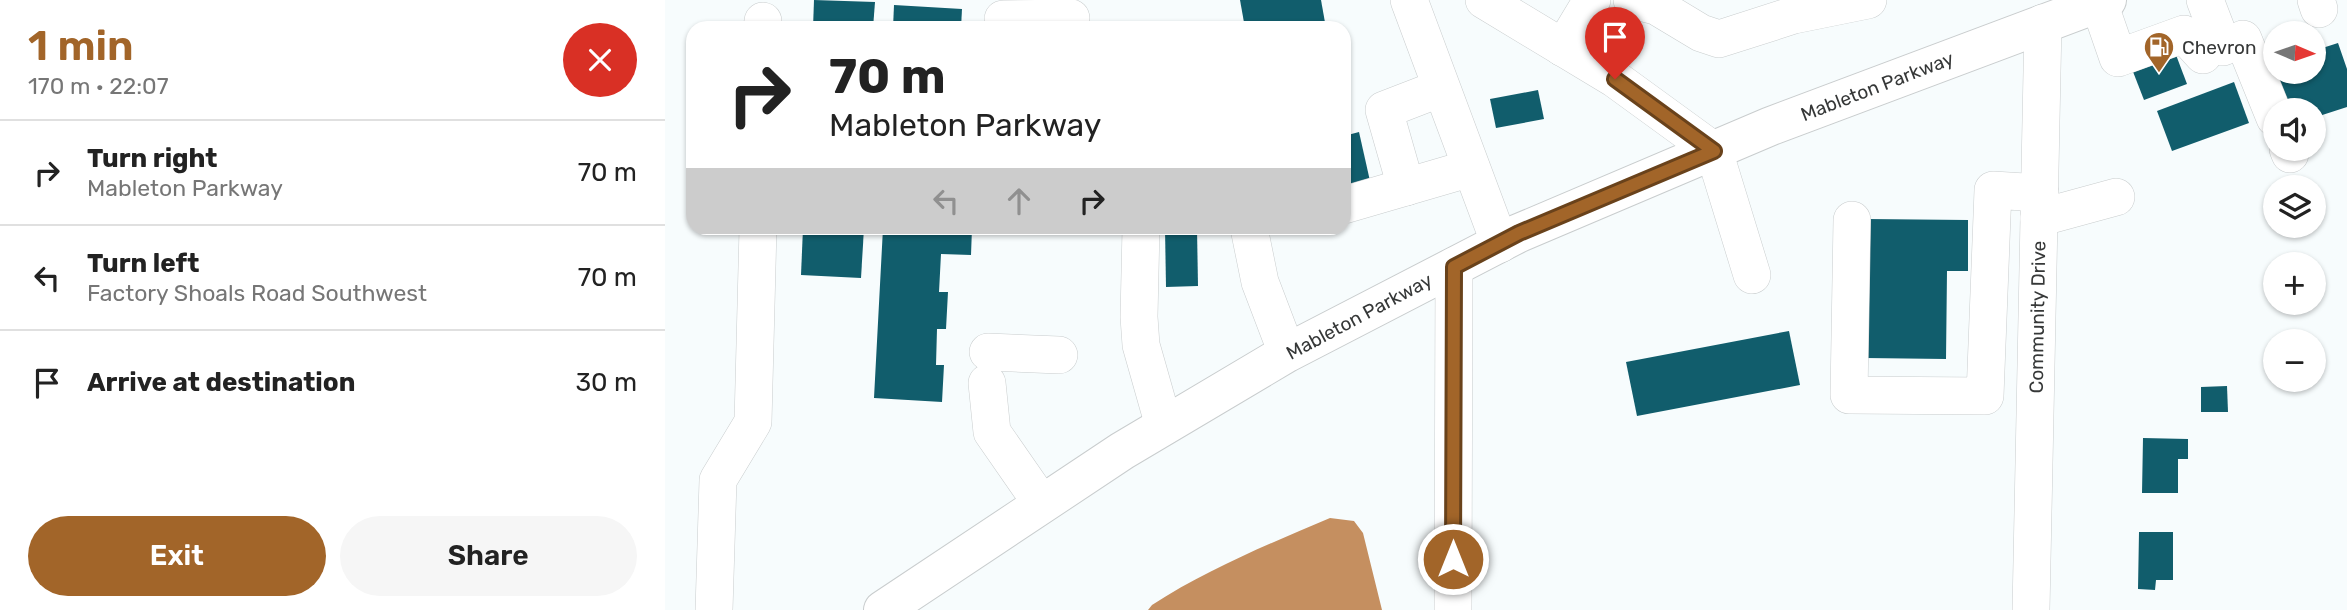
<!DOCTYPE html>
<meta charset="utf-8">
<style>
:root{--surface:#fff;--page:#f6f6f6;--text:#222;--muted:#767676;--line:#e0e0e0;--accent:#a26529}
body{margin:0;font-family:Rubik,sans-serif;background:var(--page);color:var(--text);height:100vh;display:flex;flex-direction:column;font-size:26px;white-space:nowrap}
*{box-sizing:border-box;margin:0}
p{font-size:23px;color:var(--muted)}
.icon{flex:none;width:38px;height:38px;fill:none;stroke:currentColor;stroke-width:2;stroke-linecap:round;stroke-linejoin:round}
.map{position:relative;flex:1;overflow:hidden}
.sheet{display:flex;flex-direction:column;background:var(--surface);width:665px}
.sheet>*{flex:none}
.guide{position:absolute;left:21px;top:21px;width:665px;height:214px;border-radius:21px;box-shadow:0 2px 5px #0004;background:#fff;color:var(--text);overflow:hidden}
.needle{width:46px;rotate:92deg}
.fabs{position:absolute;left:1598px;top:21px;display:grid;gap:14px}
.fabs a{display:grid;place-items:center;width:63px;height:63px;border-radius:50%;background:var(--surface);box-shadow:0 2px 5px #0004;font-size:35px}
.pin{position:absolute;display:grid;place-items:center;width:60px;height:60px;color:#fff;margin:-72px -30px;border-radius:50% 50% 50% 0;rotate:-45deg;box-shadow:0 0 7px #0007}
.pin .icon{rotate:45deg}
.me{position:absolute;width:77px;margin:-38px;rotate:0deg;stroke-linejoin:round;filter:drop-shadow(0 0 5px #0008)}
.turn{display:flex;align-items:center;gap:24px;height:147px;padding:0 28px;font-size:32px}
.turn .icon{width:91px;height:91px;stroke-width:2.5}
.turn b{display:block;font-size:49px;line-height:60px}
.lanes{display:flex;align-items:center;height:66px;padding:0 28px;background:#0003;justify-content:center;gap:35px;direction:ltr}
.lanes .off{opacity:.35}
.round{display:grid;place-items:center;flex:none;width:74px;height:74px;border-radius:37px;background:var(--page)}
.overview{display:flex;align-items:center;justify-content:space-between;height:119px;padding:0 28px}
h1{font-size:42px;font-weight:600;line-height:52px;color:var(--accent)}
.action{display:flex;gap:14px;margin-top:auto;padding:14px 28px}
.action a{flex:1;height:80px;border-radius:42px;background:var(--accent);color:#fff;font-size:28px;font-weight:600;line-height:80px;text-align:center}
.action a+a{background:var(--page);color:var(--text)}
ul{padding:0;list-style:none}
li{display:flex;align-items:center;gap:21px;height:105px;padding:0 28px;border-top:2px solid var(--line)}
li div{flex:1}
li b{display:block;font-size:26px}
li em{font-style:normal}
main{display:flex;flex:1;min-height:0}
.map>svg:first-child{display:block}
</style>
<main>
<section class="sheet">
<div class="overview"><div><h1>1 min</h1><p>170 m · 22:07</p></div><a class="round" style="background:#d93025;color:#fff"><svg class="icon" aria-label="close" viewBox="0 0 24 24"><path d="M6 6l12 12M18 6L6 18"/></svg></a></div>
<ul>
<li><svg class="icon" aria-label="right" viewBox="0 0 24 24"><path d="M7 20v-9h11M14 6l5 5-5 5"/></svg><div><b>Turn right</b><p>Mableton Parkway</p></div><em>70 m</em></li>
<li><svg class="icon" aria-label="left" viewBox="0 0 24 24"><path d="M17 20v-9H6M10 6l-5 5 5 5"/></svg><div><b>Turn left</b><p>Factory Shoals Road Southwest</p></div><em>70 m</em></li>
<li><svg class="icon" aria-label="arrive" viewBox="0 0 24 24"><path d="M6 21V4h12l-3 4 3 4H6"/></svg><div><b>Arrive at destination</b></div><em>30 m</em></li>
</ul>
<div class="action"><a>Exit</a><a>Share</a></div>
</section>
<div class="map">
<svg width="1682" height="610" viewBox="0 0 1682 610">
<rect width="100%" height="100%" fill="#f7fcfd"/>
<path fill="#c58f60" d="M665 518 689 521 698 533 717 610H483L487 605C543 569 604 544 665 518Z"/>
<g fill="#115d6c">
<polygon points="149,0 210,2 208,28 148,28"/>
<polygon points="575,0 656,0 661,28 580,28"/>
<polygon points="229,5 297,9 296,28 228,28"/>
<polygon points="1673,43 1682,69 1682,107 1648,118 1648,110 1617,110 1603,66 1610,63 1610,72 1648,72 1648,51"/>
<polygon points="1508,47 1522,84 1479,100 1465,64"/>
<polygon points="1569,82 1584,123 1507,151 1492,111"/>
<polygon points="873,90 879,119 831,128 825,99"/>
<polygon points="694,132 705,181 679,187 679,136"/>
<polygon points="1201,219 1303,220 1303,271 1282,271 1281,359 1200,358"/>
<polygon points="138,228 199,228 196,278 136,275"/>
<polygon points="218,228 307,228 306,255 276,254 274,292 283,292 281,329 272,329 271,365 279,365 277,402 209,398"/>
<polygon points="500,228 532,228 533,286 501,287"/>
<polygon points="1124,331 1135,385 972,416 961,362"/>
<polygon points="1562,386 1563,412 1536,412 1536,387"/>
<polygon points="1478,438 1523,439 1523,459 1513,459 1513,493 1477,493"/>
<polygon points="1474,532 1508,532 1508,580 1491,580 1490,590 1473,589"/>
</g>
<g fill="none" stroke-linecap="round" stroke-linejoin="round">
<g stroke="#c9cdce" stroke-width="38">
<g id="minor">
<polyline points="744,0 835,244"/>
<polyline points="819,0 950,79 1049,151 1087,275"/>
<polyline points="967,0 991,6 1036,33 1054,39 1129,15 1203,0"/>
<polyline points="1540,0 1558,47"/>
<polyline points="1651,0 1654,9"/>
<polyline points="1434,3 1453,58 1519,34 1538,55"/>
<polyline points="338,19 406,18"/>
<polyline points="97,28 98,21"/>
<polyline points="1578,39 1610,118"/>
<polyline points="898,48 927,0"/>
<polyline points="1623,149 1625,154"/>
<polyline points="741,187 719,110 776,88"/>
<polyline points="679,205 806,168"/>
<polyline points="1374,218 1451,197"/>
<polyline points="1187,220 1184,395 1320,396 1328,190 1375,193"/>
<polyline points="476,228 474,317 476,345 499,426"/>
<polyline points="584,228 595,282 622,353"/>
<polyline points="323,352 394,355"/>
<polyline points="322,383 327,432 377,504"/>
<polyline points="49,610 53,480 88,422 93,228"/>
<polyline points="788,610 789,266"/>
<polyline points="1366,610 1378,23"/>
</g>
</g>
<g stroke="#c9cdce" stroke-width="40">
<polyline id="major" points="218,610 457,451 622,353 854,233 1106,126 1442,0"/>
</g>
<use href="#minor" stroke="#fff" stroke-width="37"/>
<use href="#major" stroke="#fff" stroke-width="38"/>
</g>
<g fill="none" stroke-linecap="round" stroke-linejoin="round">
<g stroke="#69421b" stroke-width="18">
<polyline id="route" points="788,559 789,267 854,233 1049,151 950,79"/>
</g>
<use href="#route" stroke="#a26529" stroke-width="12"/>
</g>
<defs>
<g id="fuel-pin" transform="scale(1.575)"><path d="M0 17L-7.5 6A9.5 9.5 0 1 1 7.5 6Z" fill="#a26529" stroke="#fff"/><path d="M-5.5-6h7V0h2V4h1.3V-2.5L3-4.5l.8-.8L6-3V5H2.5V1h-1V6h-7ZM-4.2-4.7v3.2H.2V-4.7Z" fill="#fff"/></g>
</defs>
<g fill-rule="evenodd">
<use href="#fuel-pin" x="1494" y="47"/>
</g>
<g text-anchor="middle" stroke-width="7" stroke-linejoin="round" paint-order="stroke">
<g font-size="19" fill="#363838" stroke="#fff" text-anchor="start">
<text x="1517" y="54">Chevron</text>
</g>
<g font-size="19" fill="#363838" stroke="#fff">
<text transform="translate(1212 86) rotate(-21)" y="7">Mableton Parkway</text>
<text transform="translate(694 316) rotate(-28)" y="7">Mableton Parkway</text>
<text transform="translate(1372 317) rotate(-89)" y="7">Community Drive</text>
</g>
</g>
</svg>
<div class="fabs">
<a><svg class="needle" viewBox="-14 -14 28 28"><path d="M0-13l5 13h-10z" fill="#e53935"/><path d="M0 13l5-13h-10z" fill="#767676"/></svg></a>
<a><svg class="icon" aria-label="sound" viewBox="0 0 24 24"><path d="M4 9h4l5-4v14l-5-4H4zM17 9q2 3 0 6"/></svg></a>
<a><svg class="icon" aria-label="layers" viewBox="0 0 24 24"><path d="M12 4l9 5-9 5-9-5zM3 14l9 5 9-5"/></svg></a>
<a>+</a>
<a>−</a>
</div>
<div class="pin" style="left:950px;top:79px;background:#d93025"><svg class="icon" aria-label="arrive" viewBox="0 0 24 24"><path d="M6 21V4h12l-3 4 3 4H6"/></svg></div>
<svg class="me" style="left:788px;top:559px" viewBox="-20 -20 40 40"><circle r="17" fill="#a26529" stroke="#fff" stroke-width="3"/><path d="M0-11L8 9 0 5-8 9z" fill="#fff"/></svg>
<div class="guide">
<div class="turn"><svg class="icon" aria-label="right" viewBox="0 0 24 24"><path d="M7 20v-9h11M14 6l5 5-5 5"/></svg><div><b>70 m</b>Mableton Parkway</div></div>
<div class="lanes"><svg class="icon off" aria-label="left" viewBox="0 0 24 24"><path d="M17 20v-9H6M10 6l-5 5 5 5"/></svg><svg class="icon off" aria-label="ahead" viewBox="0 0 24 24"><path d="M12 20V5M6 11l6-6 6 6"/></svg><svg class="icon" aria-label="right" viewBox="0 0 24 24"><path d="M7 20v-9h11M14 6l5 5-5 5"/></svg></div>
</div>
</div>
</main>
